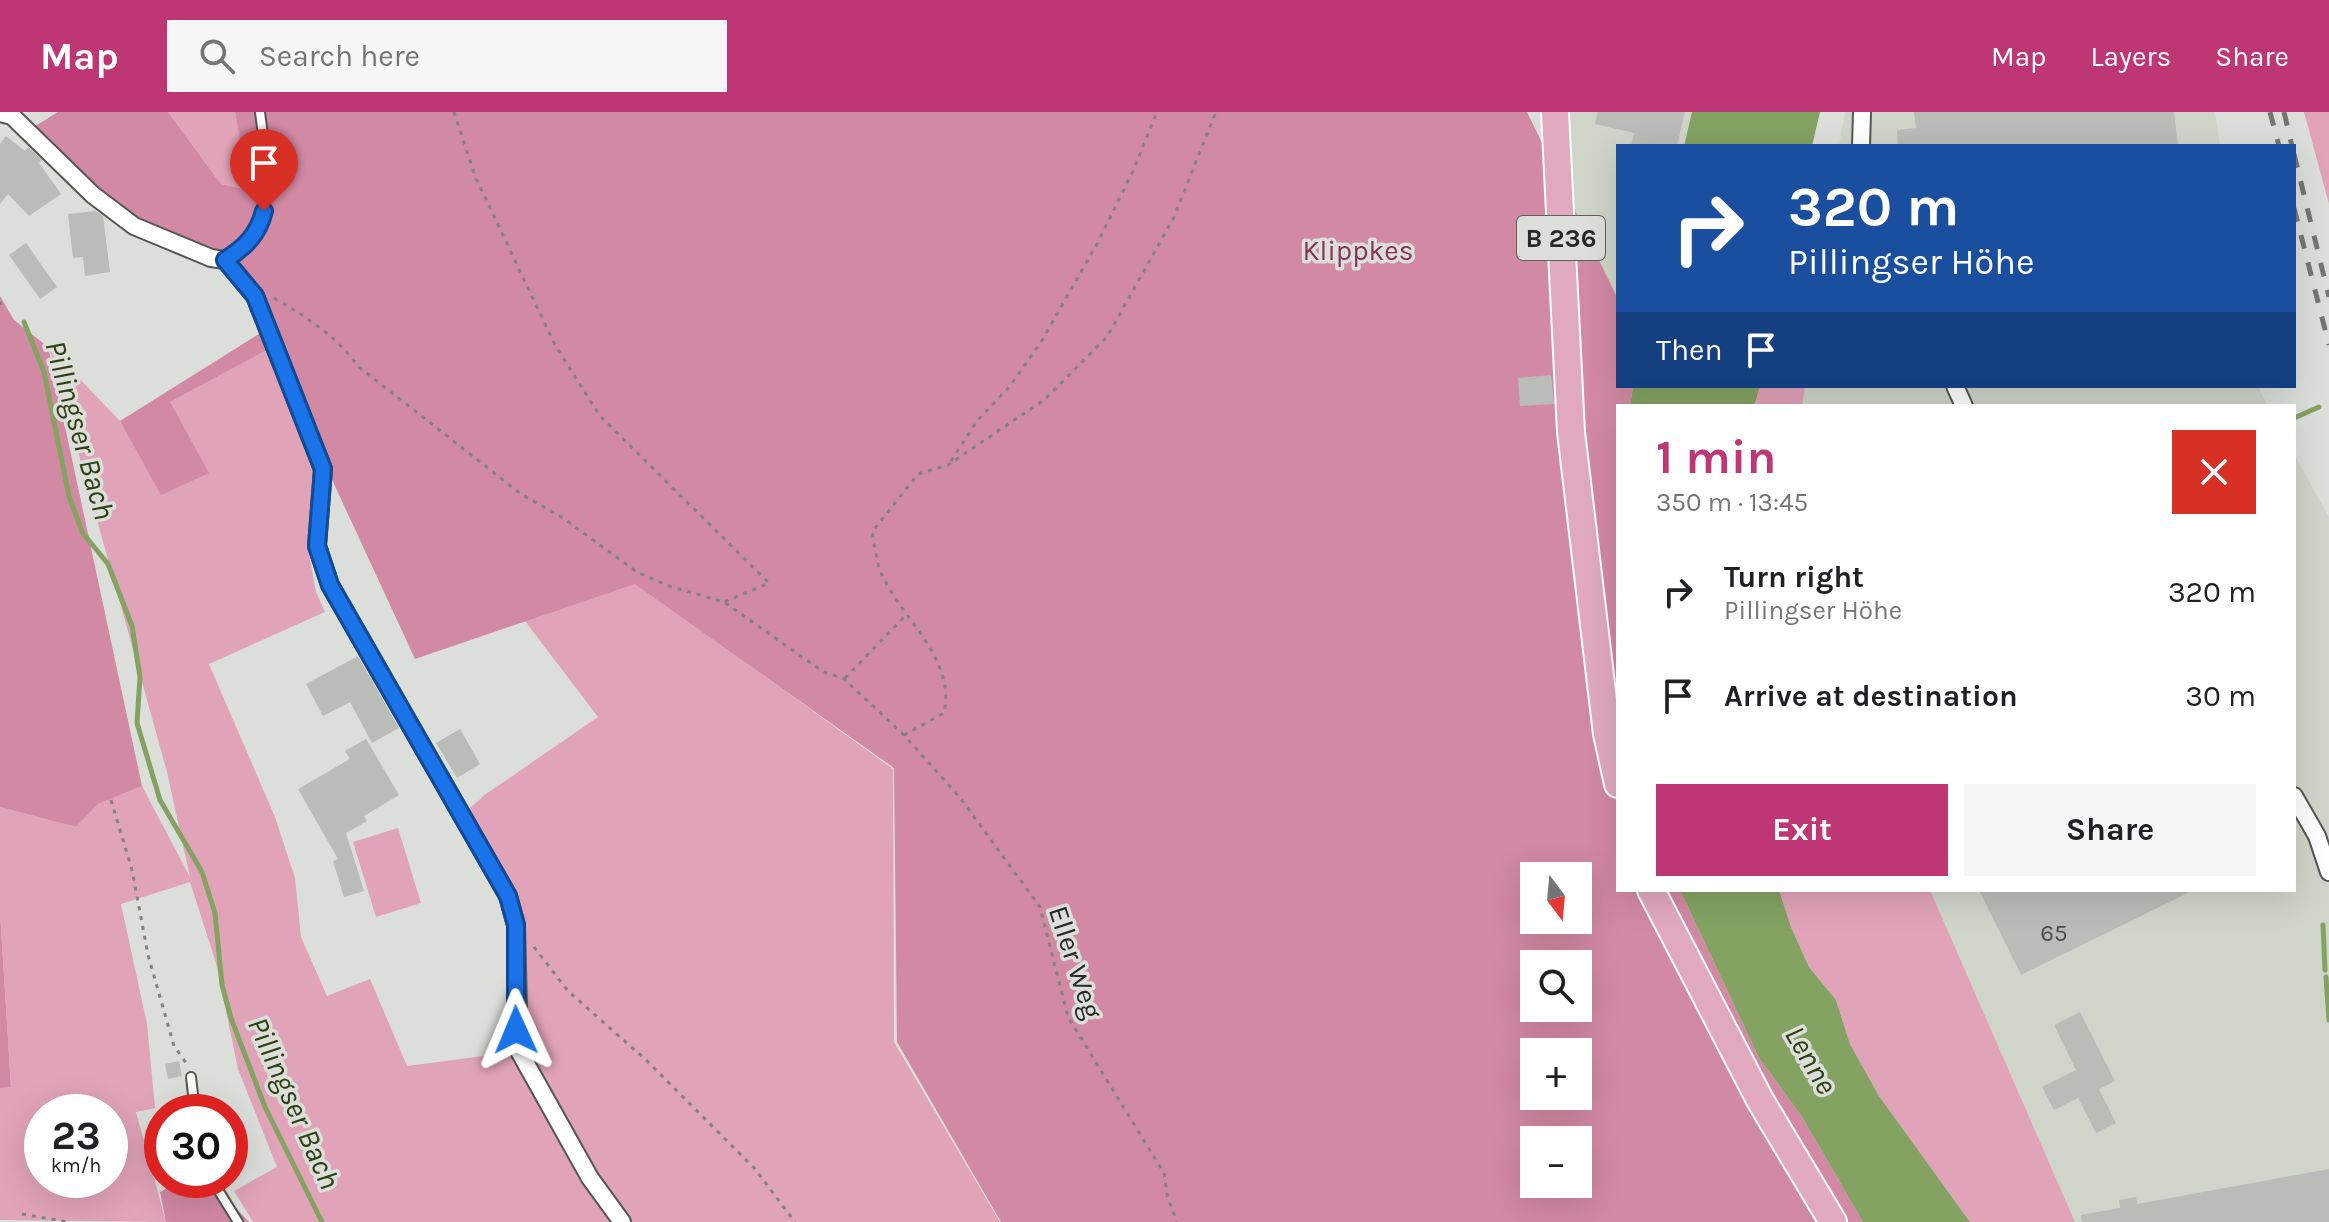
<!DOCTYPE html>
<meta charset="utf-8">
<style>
:root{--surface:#fff;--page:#f6f6f6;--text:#202124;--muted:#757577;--accent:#be3674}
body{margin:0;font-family:Karla,sans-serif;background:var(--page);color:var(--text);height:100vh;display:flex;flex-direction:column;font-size:30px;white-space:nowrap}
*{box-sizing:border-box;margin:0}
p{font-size:26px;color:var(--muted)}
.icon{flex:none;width:44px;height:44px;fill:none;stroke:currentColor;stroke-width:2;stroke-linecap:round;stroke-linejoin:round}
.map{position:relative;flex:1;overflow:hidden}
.sheet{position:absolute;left:1616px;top:292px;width:680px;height:488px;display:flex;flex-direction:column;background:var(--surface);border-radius:0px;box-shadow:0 8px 32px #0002}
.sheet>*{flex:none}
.banner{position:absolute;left:1616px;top:32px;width:680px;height:244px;border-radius:0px;box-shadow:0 8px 32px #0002;background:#1a4fa0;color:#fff;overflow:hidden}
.needle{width:52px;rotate:164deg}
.tools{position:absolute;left:1520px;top:750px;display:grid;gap:16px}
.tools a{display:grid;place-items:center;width:72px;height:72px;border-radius:0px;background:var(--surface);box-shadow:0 8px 32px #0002;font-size:40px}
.speed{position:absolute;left:24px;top:982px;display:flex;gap:16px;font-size:40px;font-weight:700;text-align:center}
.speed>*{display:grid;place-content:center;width:104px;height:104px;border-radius:50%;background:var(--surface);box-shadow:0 8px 32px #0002;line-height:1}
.speed small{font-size:20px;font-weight:400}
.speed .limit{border:12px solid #d22;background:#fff;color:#111}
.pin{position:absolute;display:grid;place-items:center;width:68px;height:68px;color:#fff;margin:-82px -34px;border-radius:50% 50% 50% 0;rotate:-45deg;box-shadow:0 0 8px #0007}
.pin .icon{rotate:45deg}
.me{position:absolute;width:88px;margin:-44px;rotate:359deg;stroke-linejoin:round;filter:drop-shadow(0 0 6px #0008)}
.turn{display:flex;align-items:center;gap:28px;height:168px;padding:0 40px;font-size:36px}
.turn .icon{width:104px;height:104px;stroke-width:2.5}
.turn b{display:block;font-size:56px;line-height:68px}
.then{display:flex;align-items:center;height:76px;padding:0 40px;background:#0003;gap:16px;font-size:30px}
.round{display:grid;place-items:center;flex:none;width:84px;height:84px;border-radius:0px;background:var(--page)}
.summary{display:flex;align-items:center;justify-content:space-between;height:136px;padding:0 40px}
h1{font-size:48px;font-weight:700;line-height:60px;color:var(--accent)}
.primary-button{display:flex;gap:16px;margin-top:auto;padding:16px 40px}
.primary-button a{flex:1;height:92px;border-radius:0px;background:var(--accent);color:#fff;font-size:32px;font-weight:700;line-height:92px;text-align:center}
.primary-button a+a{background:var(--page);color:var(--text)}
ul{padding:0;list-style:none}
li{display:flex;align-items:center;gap:24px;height:104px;padding:0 40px}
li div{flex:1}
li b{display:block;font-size:30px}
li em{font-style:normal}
header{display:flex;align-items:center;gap:48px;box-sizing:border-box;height:112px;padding:0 40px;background:var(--accent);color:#fff}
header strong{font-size:38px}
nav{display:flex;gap:44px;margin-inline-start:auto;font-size:28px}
.search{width:560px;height:72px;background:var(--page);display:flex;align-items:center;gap:20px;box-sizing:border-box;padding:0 28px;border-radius:0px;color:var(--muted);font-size:30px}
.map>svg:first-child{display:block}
</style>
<header>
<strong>Map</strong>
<div class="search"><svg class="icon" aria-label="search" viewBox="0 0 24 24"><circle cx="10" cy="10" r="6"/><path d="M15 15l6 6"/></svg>Search here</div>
<nav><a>Map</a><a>Layers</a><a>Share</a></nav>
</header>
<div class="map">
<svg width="2329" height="1110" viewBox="0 0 2329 1110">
<rect width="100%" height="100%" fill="#dcdfd9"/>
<g fill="#cfd5c9">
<polygon points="1568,0 1692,0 1684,34 1618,34 1618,187 1568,85"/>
<polygon points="1845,0 2215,0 2220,34 1839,34"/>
<polygon points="1805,274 2258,274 2267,294 1802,294"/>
<polygon points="2294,342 2329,405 2329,1110 2075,1110 1930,778 2294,778"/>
</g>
<g fill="#e1a3b8" fill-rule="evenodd">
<polygon points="168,0 235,0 250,78 221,72"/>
<polygon points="2304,0 2329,0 2329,92"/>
<path d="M49 235 120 309 162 383 170 290 271 236 319 356 309 442 316 480 325 500 209 552 275 705 295 766 301 825 327 884 370 867 407 954 514 940 617 1110H253L234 1079 277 1055 238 957 216 851 190 770 121 792 147 912 155 996 136 1000 166 1110 0 1108V976L11 974 0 800V695L76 715 98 692 142 674 190 765 167 660ZM42 1000H110V1068H42Z"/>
<polygon points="1760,274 1805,274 1802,294 1754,294"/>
<polygon points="636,471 893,657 894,930 1000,1110 626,1110 592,1064 523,939 519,813 463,702 486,682 598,605 525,509"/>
<polygon points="398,716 421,791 376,805 353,730"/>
<polygon points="1779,778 1930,778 2075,1110 1970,1110 1879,984 1850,932 1836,888 1809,855 1791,815"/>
</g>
<g fill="#d289a3" fill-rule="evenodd">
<path d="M58 0H168L221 72 249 78 235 0H1527L1618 187V274H1633L1630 294H1618V778H1680L1759 946 1802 1005 1863 1110H1001L897 930 894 656 635 472 415 547 328 359 258 179 234 146 140 112 94 77 32 16ZM1534 764H1578V808H1534ZM1534 852H1578V896H1534ZM1534 940H1578V984H1534ZM1534 1028H1578V1072H1534Z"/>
<polygon points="0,184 14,208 48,235 142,674 98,692 76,715 0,695"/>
<polygon points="265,218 271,236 170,290 209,361 161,383 120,309"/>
<polygon points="0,800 11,975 0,976"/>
<polygon points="181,1068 210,1068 249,1110 166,1110 160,1080"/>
</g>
<g fill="#84a262">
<polygon points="1692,0 1820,0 1812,34 1684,34"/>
<polygon points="1633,274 1760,274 1754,294 1630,294"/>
<polygon points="1680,778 1779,778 1791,815 1809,855 1836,888 1850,932 1879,984 1970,1110 1863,1110 1802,1005 1759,946"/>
</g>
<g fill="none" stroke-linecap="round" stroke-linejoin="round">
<g stroke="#84a262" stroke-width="5">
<polyline points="24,210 44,260 69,384 82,420 108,452 132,514 140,565 137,611 160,688 202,760 215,801 222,873 231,906 265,995 322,1110"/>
<polyline points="2294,306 2319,295"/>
<polyline points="2323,813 2325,858"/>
<polyline points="2326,865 2329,908"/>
</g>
</g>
<g fill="#babdb7">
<polygon points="1598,0 1685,0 1677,34 1631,34 1634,21 1595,12"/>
<polygon points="1914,0 2174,0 2178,34 1898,34 1897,18 1916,16"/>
<polygon points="6,24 25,39 28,35 42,48 39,51 61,82 29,104 8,82 0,92 0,32"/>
<polygon points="95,99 103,104 110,160 85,164 83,145 73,146 68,102"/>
<polygon points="26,131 57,175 40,187 9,143"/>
<polygon points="1551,263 1554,292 1520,294 1518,266"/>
<polygon points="358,544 399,616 372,631 350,590 323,604 306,572"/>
<polygon points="460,617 480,652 457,666 436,631"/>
<polygon points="366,627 399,683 364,704 367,709 346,721 364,779 344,785 333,749 338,747 298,677 350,647 345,639"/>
<polygon points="1979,778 2194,778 2021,863"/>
<polygon points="2080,900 2115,969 2099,977 2116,1011 2096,1021 2078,986 2054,998 2042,975 2076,958 2054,913"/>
<polygon points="179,949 182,964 168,967 165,952"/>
<polygon points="162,1013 162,1064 158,1065 145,1018"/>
<polygon points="2329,1057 2329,1110 2082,1110 2081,1103 2120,1096 2119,1088 2136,1085 2137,1092"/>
</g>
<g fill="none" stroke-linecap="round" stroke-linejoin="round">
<g stroke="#545752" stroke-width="12">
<g id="service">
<path d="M225 148C281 112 267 58 260 0"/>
<polyline points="191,965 195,1000"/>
<polyline points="212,1068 238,1110"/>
</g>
</g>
<g stroke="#545752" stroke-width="20">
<g id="minor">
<polyline points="0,1 12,4 93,83 134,114 211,146 225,148 255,184 323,357 317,434 330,473 508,784 516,813 519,939 590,1066 622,1110"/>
<polyline points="1861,34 1862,0"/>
<polyline points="1955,274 1964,294"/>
<polyline points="2294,684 2317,724 2329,760"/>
</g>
</g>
<g stroke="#fff" stroke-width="30">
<g id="primary">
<polyline points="1555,0 1571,320 1607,622 1618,672"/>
<polyline points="1651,778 1760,988 1833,1110"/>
</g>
</g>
<g stroke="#81837f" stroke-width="3" stroke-dasharray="4 6" stroke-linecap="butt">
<polyline points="454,0 475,64 555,233 600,304 769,471 724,490"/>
<path d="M274 186C308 206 335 223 359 255L521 382 563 406 637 460 669 474 724 490 822 559 844 567 904 623 961 687 1040 795 1068 905 1164 1061 1167 1083 1177 1110"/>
<polyline points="0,190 1,193"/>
<polyline points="951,349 977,309 1010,274 1041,230 1097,132 1134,57 1157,0"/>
<polyline points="845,566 906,503"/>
<path d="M904 623 944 601C956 547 903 508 882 463 876 450 875 434 872 420L918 362 948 353 1044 288 1107 225 1173 107 1216 0"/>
<polyline points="111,688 132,758 148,843 174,934 187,952"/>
<polyline points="534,835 568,879 645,947 755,1057 795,1110"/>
<polyline points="22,1102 68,1110"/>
</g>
<use href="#service" stroke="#fff" stroke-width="8"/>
<use href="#minor" stroke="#fff" stroke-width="16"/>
<use href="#primary" stroke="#e0a9be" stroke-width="26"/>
<g stroke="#747673" stroke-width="5" stroke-dasharray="14 14" stroke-linecap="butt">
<polyline points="2270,0 2279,34"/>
<polyline points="2284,0 2292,34"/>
<polyline points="2294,42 2329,185"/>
<polyline points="2294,96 2329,233"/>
</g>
</g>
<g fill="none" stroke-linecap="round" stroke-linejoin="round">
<g stroke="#114b97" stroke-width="20">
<path id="route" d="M264 99C258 123 245 135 225 148L255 184 323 357 317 434 330 473 508 784 516 813V918"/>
</g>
<use href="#route" stroke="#1a73e8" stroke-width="14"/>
</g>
<g text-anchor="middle" stroke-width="7" stroke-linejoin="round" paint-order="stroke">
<g font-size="24" fill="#4c4e4b">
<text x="2054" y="829">65</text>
</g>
<rect fill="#dcdfd9" stroke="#5e605c" stroke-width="2" x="1517" y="104" width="88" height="44" rx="6"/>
<g font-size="26" font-weight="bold" fill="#282927">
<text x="1561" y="135">B 236</text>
</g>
<g font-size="28" fill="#883256" stroke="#dcdfd9">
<text x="1358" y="148">Klippkes</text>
</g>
<g font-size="28" fill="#282927" stroke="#dcdfd9">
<text transform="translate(1076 850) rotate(72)" y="10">Eller Weg</text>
</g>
<g font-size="30" font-style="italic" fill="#2d4112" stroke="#dcdfd9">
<text transform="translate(80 318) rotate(74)" y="10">Pillingser Bach</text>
<text transform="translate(1811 948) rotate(60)" y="10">Lenne</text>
<text transform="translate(294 991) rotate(66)" y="10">Pillingser Bach</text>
</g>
</g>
</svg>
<div class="tools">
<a><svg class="needle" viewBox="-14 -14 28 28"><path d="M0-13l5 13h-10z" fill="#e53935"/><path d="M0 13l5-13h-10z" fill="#757577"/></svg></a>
<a><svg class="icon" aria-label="search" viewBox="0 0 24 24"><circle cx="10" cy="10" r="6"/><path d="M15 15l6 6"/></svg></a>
<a>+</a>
<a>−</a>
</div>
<div class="speed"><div>23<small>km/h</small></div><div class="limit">30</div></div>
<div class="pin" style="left:264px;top:99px;background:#d93025"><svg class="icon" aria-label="arrive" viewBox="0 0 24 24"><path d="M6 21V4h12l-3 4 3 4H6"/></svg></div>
<svg class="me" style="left:516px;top:918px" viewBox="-20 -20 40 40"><path d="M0-17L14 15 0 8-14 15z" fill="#1a73e8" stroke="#fff" stroke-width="4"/></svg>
<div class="banner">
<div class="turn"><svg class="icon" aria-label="right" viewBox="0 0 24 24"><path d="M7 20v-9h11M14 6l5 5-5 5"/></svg><div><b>320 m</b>Pillingser Höhe</div></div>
<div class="then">Then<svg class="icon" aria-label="arrive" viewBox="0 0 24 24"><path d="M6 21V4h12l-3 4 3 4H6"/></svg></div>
</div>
<section class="sheet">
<div class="summary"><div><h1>1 min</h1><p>350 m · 13:45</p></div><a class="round" style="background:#d93025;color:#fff"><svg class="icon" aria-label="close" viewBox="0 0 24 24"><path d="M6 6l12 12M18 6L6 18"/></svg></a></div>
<ul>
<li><svg class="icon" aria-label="right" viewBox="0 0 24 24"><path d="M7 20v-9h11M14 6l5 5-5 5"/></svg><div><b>Turn right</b><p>Pillingser Höhe</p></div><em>320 m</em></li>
<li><svg class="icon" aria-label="arrive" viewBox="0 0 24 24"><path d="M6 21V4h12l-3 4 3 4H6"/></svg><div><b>Arrive at destination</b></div><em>30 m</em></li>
</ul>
<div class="primary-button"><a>Exit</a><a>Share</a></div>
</section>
</div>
